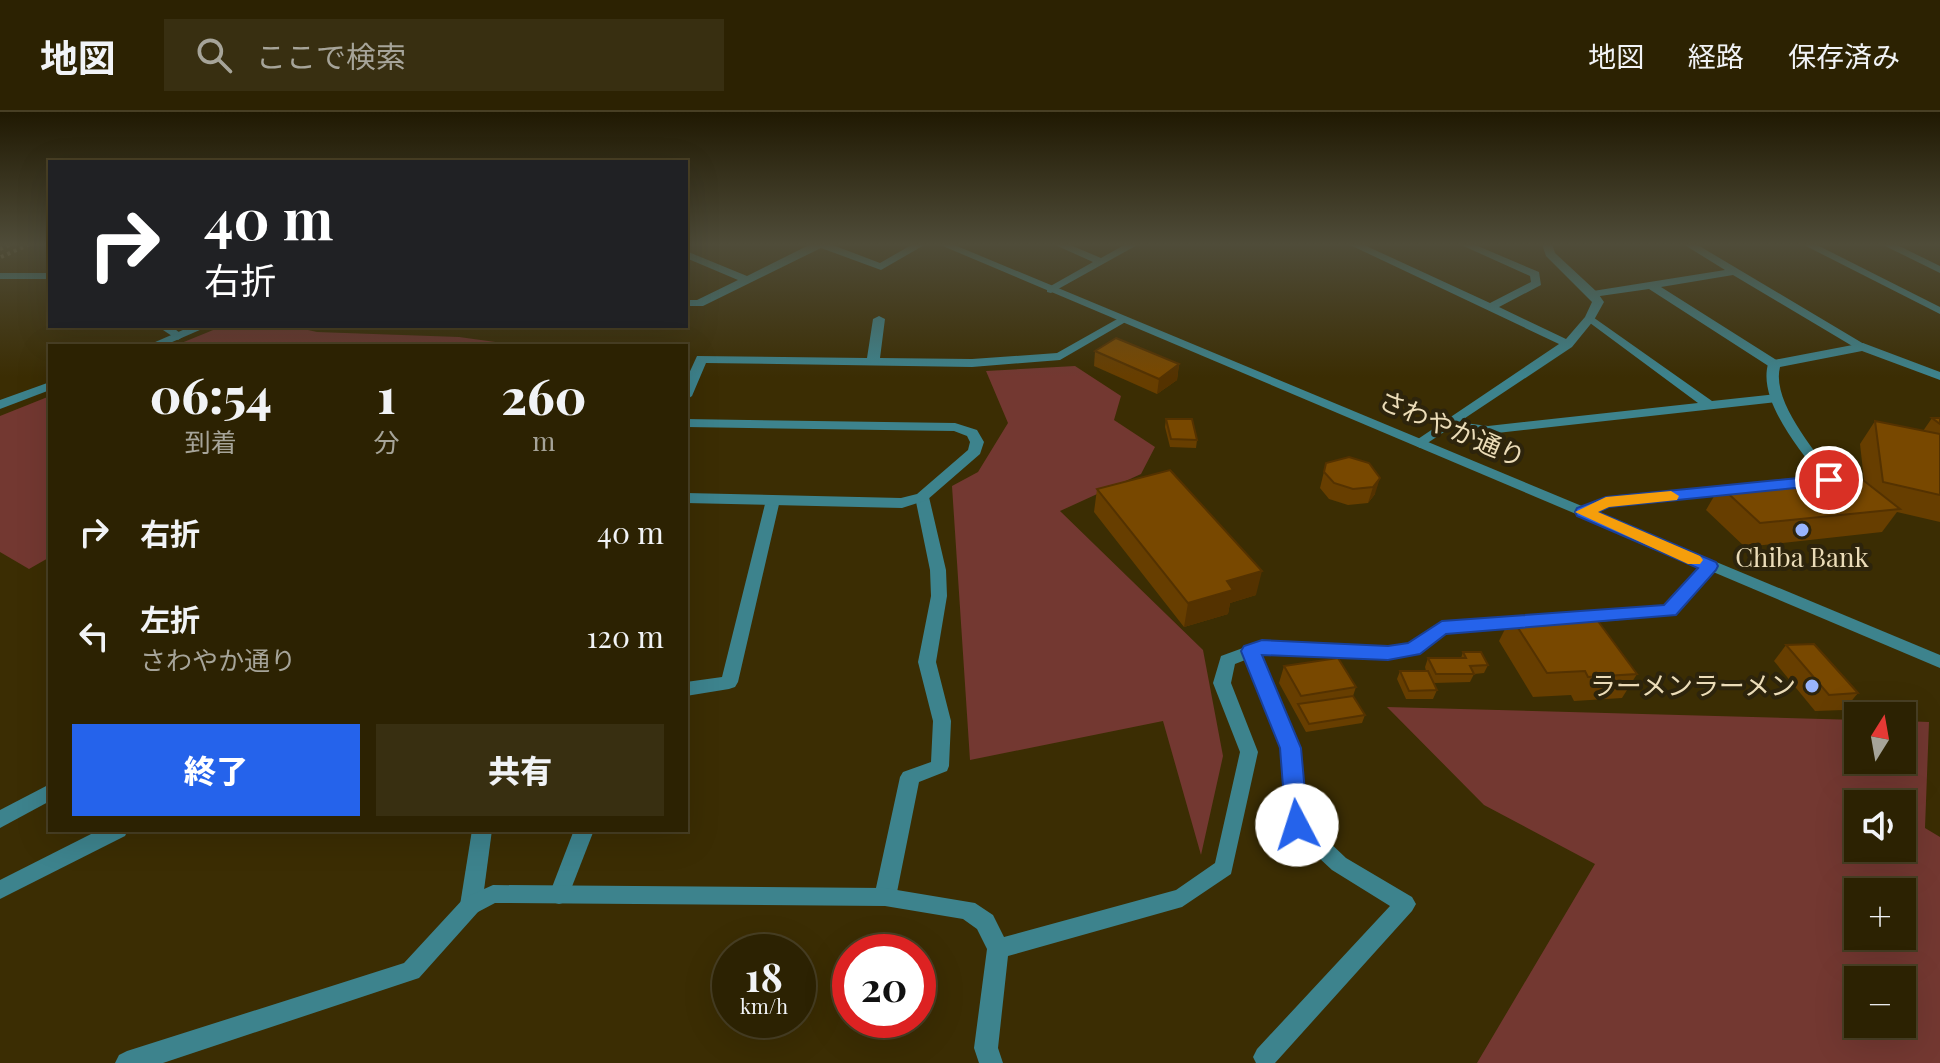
<!DOCTYPE html>
<html lang="ja">
<meta charset="utf-8">
<style>
:root{--surface:#2c2202;--page:#382f11;--text:#f1f3f6;--muted:#a6a499;--line:#483f24;--accent:#2563eb}
body{margin:0;font-family:"Playfair Display","Noto Sans JP",serif;background:var(--page);color:var(--text);height:100vh;display:flex;flex-direction:column;font-size:30px;white-space:nowrap}
*{box-sizing:border-box;margin:0}
p{font-size:26px;color:var(--muted)}
.icon{flex:none;width:44px;height:44px;fill:none;stroke:currentColor;stroke-width:2;stroke-linecap:round;stroke-linejoin:round}
.map{position:relative;flex:1;overflow:hidden}
.drawer{position:absolute;left:48px;top:232px;width:640px;height:488px;display:flex;flex-direction:column;background:var(--surface);border-radius:0px;box-shadow:0 8px 32px #0002,0 0 0 2px var(--line)}
.drawer>*{flex:none}
.top-card{position:absolute;left:48px;top:48px;width:640px;height:168px;border-radius:0px;box-shadow:0 8px 32px #0002,0 0 0 2px var(--line);background:#202124;color:#fff;overflow:hidden}
.needle{width:52px;rotate:11deg}
.fabs{position:absolute;left:1844px;top:590px;display:grid;gap:16px}
.fabs a{display:grid;place-items:center;width:72px;height:72px;border-radius:0px;background:var(--surface);box-shadow:0 8px 32px #0002,0 0 0 2px var(--line);font-size:40px}
.speed{position:absolute;left:712px;top:822px;display:flex;gap:16px;font-size:40px;font-weight:700;text-align:center}
.speed>*{display:grid;place-content:center;width:104px;height:104px;border-radius:50%;background:var(--surface);box-shadow:0 8px 32px #0002,0 0 0 2px var(--line);line-height:1}
.speed small{font-size:20px;font-weight:400}
.speed .limit{border:12px solid #d22;background:#fff;color:#111}
.pin{position:absolute;display:grid;place-items:center;width:68px;height:68px;color:#fff;margin:-34px;border:4px solid #fff;border-radius:50%;box-shadow:0 2px 8px #0007}
.me{position:absolute;width:88px;margin:-44px;rotate:355deg;stroke-linejoin:round;filter:drop-shadow(0 0 6px #0008)}
.turn{display:flex;align-items:center;gap:28px;height:168px;padding:0 24px;font-size:36px}
.turn .icon{width:104px;height:104px;stroke-width:2.5}
.turn b{display:block;font-size:56px;line-height:68px}
.eta{display:flex;justify-content:space-evenly;align-items:center;height:136px;text-align:center}
.eta b{font-size:48px;font-weight:800;line-height:56px}
.action{display:flex;gap:16px;margin-top:auto;padding:16px 24px}
.action a{flex:1;height:92px;border-radius:0px;background:var(--accent);color:#fff;font-size:32px;font-weight:800;line-height:92px;text-align:center}
.action a+a{background:var(--page);color:var(--text)}
ul{padding:0;list-style:none}
li{display:flex;align-items:center;gap:24px;height:104px;padding:0 24px}
li div{flex:1}
li b{display:block;font-size:30px}
li em{font-style:normal}
header{display:flex;align-items:center;gap:48px;box-sizing:border-box;height:112px;padding:0 40px;background:var(--surface);border-bottom:2px solid var(--line)}
header strong{font-size:38px}
nav{display:flex;gap:44px;margin-inline-start:auto;font-size:28px}
.search{width:560px;height:72px;background:var(--page);display:flex;align-items:center;gap:20px;box-sizing:border-box;padding:0 28px;border-radius:0px;color:var(--muted);font-size:30px}
.map>svg:first-child{display:block}
</style>
<header>
<strong>地図</strong>
<div class="search"><svg class="icon" aria-label="search" viewBox="0 0 24 24"><circle cx="10" cy="10" r="6"/><path d="M15 15l6 6"/></svg>ここで検索</div>
<nav><a>地図</a><a>経路</a><a>保存済み</a></nav>
</header>
<div class="map">
<svg width="1940" height="951" viewBox="0 0 1940 951">
<rect width="100%" height="100%" fill="#3b2d03"/>
<g fill="#733831" fill-rule="evenodd">
<polygon points="223,214 290,214 317,220 459,225 525,234 174,234"/>
<polygon points="1075,254 1121,284 1114,308 1155,335 1141,362 1060,399 1203,538 1223,644 1201,743 1163,609 970,648 952,374 978,360 1008,311 986,259"/>
<polygon points="50,284 50,445 29,457 0,440 0,304"/>
<path d="M1387 595 1858 608V648H1902V609L1929 610 1925 716 1940 725V951H1477L1595 752 1484 693ZM1902 692V736H1858V692ZM1902 780V824H1858V780ZM1858 868H1902V912H1858Z"/>
</g>
<g fill="none" stroke-linecap="round" stroke-linejoin="round">
<g stroke="#8a7c55" stroke-width="4" stroke-dasharray="3 4" stroke-linecap="butt">
<polyline points="0,137 11,132"/>
<polyline points="1,145 30,132"/>
</g>
<g fill="#3d838d" fill-rule="evenodd">
<polygon points="1683,132 1696,132 1869,235 1867,238 1859,238 1733,163 1661,175 1778,249 1778,255 1770,255 1649,177 1593,185 1587,182 1593,179 1725,158"/>
<polygon points="1881,132 1895,132 1940,154 1940,161"/>
<rect x="0" y="161" width="50" height="6"/>
<polygon points="1590,203 1712,289 1777,282 1783,286 1777,290 1488,322 1444,316 1442,313 1449,309 1488,314 1698,291 1586,208 1586,204"/>
<polygon points="157,214 171,214 184,224 178,228"/>
<polygon points="922,380 929,385 946,458 947,484 936,550 951,609 949,654 947,659 919,670 896,785 892,792 885,794 878,792 874,785 900,665 903,660 931,650 933,609 918,550 931,484 930,458 915,385"/>
<polygon points="773,383 780,388 738,570 735,575 729,577 686,584 686,570 722,565 766,388"/>
<polygon points="1250,533 1256,535 1259,539 1300,636 1307,709 1346,746 1412,785 1416,792 1412,799 1275,951 1256,951 1253,945 1257,937 1390,794 1332,758 1290,719 1287,713 1282,636 1241,539 1244,535"/>
<polygon points="50,672 50,689 0,716 0,698"/>
<polygon points="99,718 128,718 125,724 0,787 0,768"/>
<polygon points="472,718 492,718 482,793 478,800 471,803 464,800 460,793"/>
<polygon points="574,718 594,718 566,790 559,792 552,790 549,783"/>
</g>
<g fill="#3d838d" fill-rule="evenodd">
<polygon points="811,132 830,132 880,151 913,132 926,132 881,158 821,136 703,194 686,194 686,188 697,188 738,168 686,146 686,139 747,164"/>
<polygon points="1053,132 1068,132 1101,146 1126,132 1139,132 1051,181 1047,180 1047,176 1093,150"/>
<polygon points="1348,132 1362,132 1490,191 1531,170 1530,164 1459,132 1473,132 1539,160 1541,173 1499,195 1566,227 1585,205 1592,190 1546,144 1542,132 1552,132 1555,141 1597,180 1604,190 1594,208 1572,235 1420,336 1413,332 1415,329 1559,232"/>
<polygon points="879,204 885,207 880,246 972,247 1057,241 1119,206 1129,208 1060,248 972,255 706,251 692,284 686,288 686,268 697,244 867,246 873,207"/>
<path d="M1863 231 1940 260V268L1862 239 1780 255C1771 290 1817 341 1836 368L1829 372 1808 373 1806 370 1808 367 1820 365C1799 336 1758 289 1768 252L1774 248Z"/>
<polygon points="686,307 955,311 977,318 984,330 980,342 927,388 902,396 686,391 686,381 901,386 917,382 968,338 970,330 967,324 954,319 686,315"/>
<polygon points="1738,373 1743,374 1745,377 1743,380 1609,394 1583,405 1576,400 1578,397 1606,385"/>
<polygon points="1709,449 1717,454 1715,458 1675,503 1575,512 1567,506 1575,500 1664,494 1703,450"/>
<polygon points="1528,503 1534,505 1536,509 1534,513 1446,522 1419,541 1388,547 1263,541 1235,552 1231,571 1258,640 1231,762 1182,795 1008,844 998,936 1003,951 979,951 974,936 987,837 977,817 963,807 885,794 495,791 478,800 419,866 163,951 115,951 119,943 127,939 404,851 464,786 493,773 885,776 975,791 993,803 1004,825 1176,778 1215,751 1240,640 1213,571 1221,544 1262,529 1388,535 1409,532 1442,510"/>
</g>
<g fill="#3d838d" fill-rule="evenodd">
<polygon points="938,132 952,132 1940,543 1940,556"/>
<polygon points="1802,132 1815,132 1940,195 1940,202"/>
<polygon points="192,214 209,214 163,234 146,234"/>
<polygon points="50,270 50,278 0,297 0,288"/>
</g>
</g>
<g fill="#673e00">
<polygon points="1095,239 1179,252 1177,268 1157,282 1094,254"/>
<polygon points="1932,306 1940,306 1940,410 1897,400 1882,420 1745,435 1706,398 1720,374 1864,368 1860,332 1875,309 1923,319"/>
<polygon points="1166,307 1197,328 1196,336 1170,335 1165,315"/>
<polygon points="1326,351 1369,351 1375,382 1368,391 1348,393 1329,387 1320,376"/>
<polygon points="1097,377 1256,483 1230,491 1228,502 1184,515 1094,400"/>
<polygon points="1511,505 1637,562 1622,586 1574,589 1571,583 1533,585 1499,529"/>
<polygon points="1786,533 1858,581 1844,598 1815,599 1774,549"/>
<polygon points="1463,540 1488,553 1484,561 1474,562 1470,570 1434,571 1437,578 1433,587 1406,587 1397,567 1400,559 1426,559 1425,555 1428,546 1461,546"/>
<polygon points="1284,554 1356,575 1353,584 1365,603 1362,611 1306,620 1279,571"/>
</g>
<g fill="#543200">
<polygon points="1179,252 1177,268 1157,282 1159,267"/>
<polygon points="1380,366 1375,382 1368,391 1373,375"/>
<polygon points="1262,459 1256,483 1230,491 1228,502 1184,515 1188,491 1227,469"/>
</g>
<g fill="#784800" stroke="#543200" stroke-width="2">
<polygon points="1116,226 1179,252 1159,267 1095,239"/>
<polygon points="1932,306 1940,306 1940,312"/>
<polygon points="1166,307 1192,307 1197,328 1171,327"/>
<polygon points="1875,309 1940,322 1940,383 1883,370"/>
<polygon points="1349,345 1369,351 1380,366 1373,375 1353,377 1334,371 1324,360 1326,351"/>
<polygon points="1170,358 1262,459 1227,469 1233,478 1188,491 1097,377"/>
<polygon points="1854,361 1900,397 1760,411 1720,374"/>
<polygon points="1592,501 1637,562 1588,565 1585,559 1547,561 1511,505"/>
<polygon points="1814,532 1858,581 1829,583 1786,533"/>
<polygon points="1463,540 1481,540 1488,553 1470,554 1474,562 1436,562 1428,546 1466,546"/>
<polygon points="1338,546 1356,575 1301,584 1284,554"/>
<polygon points="1400,559 1428,559 1437,578 1409,579"/>
<polygon points="1353,584 1365,603 1309,612 1298,592"/>
</g>
<linearGradient id="sky" x2="0" y2="1"><stop stop-color="#201902"/><stop offset="0.5" stop-color="#4f4c39"/><stop offset="1" stop-color="#4f4c39" stop-opacity="0"/></linearGradient>
<rect width="1940" height="265" fill="url(#sky)"/>
<polygon fill="#2563eb" stroke="#184099" stroke-width="2" points="1829,363 1834,365 1834,372 1609,395 1598,400 1716,450 1718,454 1716,458 1676,503 1446,522 1420,542 1388,548 1262,543 1301,636 1308,713 1305,720 1297,723 1289,720 1286,713 1280,636 1241,539 1244,534 1262,528 1388,534 1408,531 1442,509 1664,493 1698,456 1577,404 1575,400 1577,396 1606,385"/>
<polygon fill="#f59e0b" points="1671,379 1679,384 1677,388 1609,395 1598,400 1700,444 1703,448 1700,452 1688,452 1575,400 1606,385"/>
<g fill="#99b5fd" stroke="#2d240c" stroke-width="3">
<circle cx="1802" cy="418" r="8"/>
<circle cx="1812" cy="574" r="8"/>
</g>
<g text-anchor="middle" stroke-width="8" stroke-linejoin="round" paint-order="stroke">
<g font-size="26" fill="#ebdcb8" stroke="#2d240c">
<text transform="translate(1452 317) rotate(23)" y="9">さわやか通り</text>
</g>
<g font-size="26" fill="#ebdcb8" stroke="#2d240c">
<text x="1802" y="455">Chiba Bank</text>
<text x="1796" y="583" text-anchor="end">ラーメンラーメン</text>
</g>
</g>
</svg>
<div class="fabs">
<a><svg class="needle" viewBox="-14 -14 28 28"><path d="M0-13l5 13h-10z" fill="#e53935"/><path d="M0 13l5-13h-10z" fill="#a6a499"/></svg></a>
<a><svg class="icon" aria-label="sound" viewBox="0 0 24 24"><path d="M4 9h4l5-4v14l-5-4H4zM17 9q2 3 0 6"/></svg></a>
<a>+</a>
<a>−</a>
</div>
<div class="speed"><div>18<small>km/h</small></div><div class="limit">20</div></div>
<div class="pin" style="left:1829px;top:368px;background:#d93025"><svg class="icon" aria-label="arrive" viewBox="0 0 24 24"><path d="M6 21V4h12l-3 4 3 4H6"/></svg></div>
<svg class="me" style="left:1297px;top:713px" viewBox="-20 -20 40 40"><circle r="19" fill="#fff"/><path d="M0-13L10 11 0 6-10 11z" fill="#2563eb"/></svg>
<div class="top-card">
<div class="turn"><svg class="icon" aria-label="right" viewBox="0 0 24 24"><path d="M7 20v-9h11M14 6l5 5-5 5"/></svg><div><b>40 m</b>右折</div></div>
</div>
<section class="drawer">
<div class="eta">
<div><b>06:54</b><p>到着</p></div>
<div><b>1</b><p>分</p></div>
<div><b>260</b><p>m</p></div>
</div>
<ul>
<li><svg class="icon" aria-label="right" viewBox="0 0 24 24"><path d="M7 20v-9h11M14 6l5 5-5 5"/></svg><div><b>右折</b></div><em>40 m</em></li>
<li><svg class="icon" aria-label="left" viewBox="0 0 24 24"><path d="M17 20v-9H6M10 6l-5 5 5 5"/></svg><div><b>左折</b><p>さわやか通り</p></div><em>120 m</em></li>
</ul>
<div class="action"><a>終了</a><a>共有</a></div>
</section>
</div>
